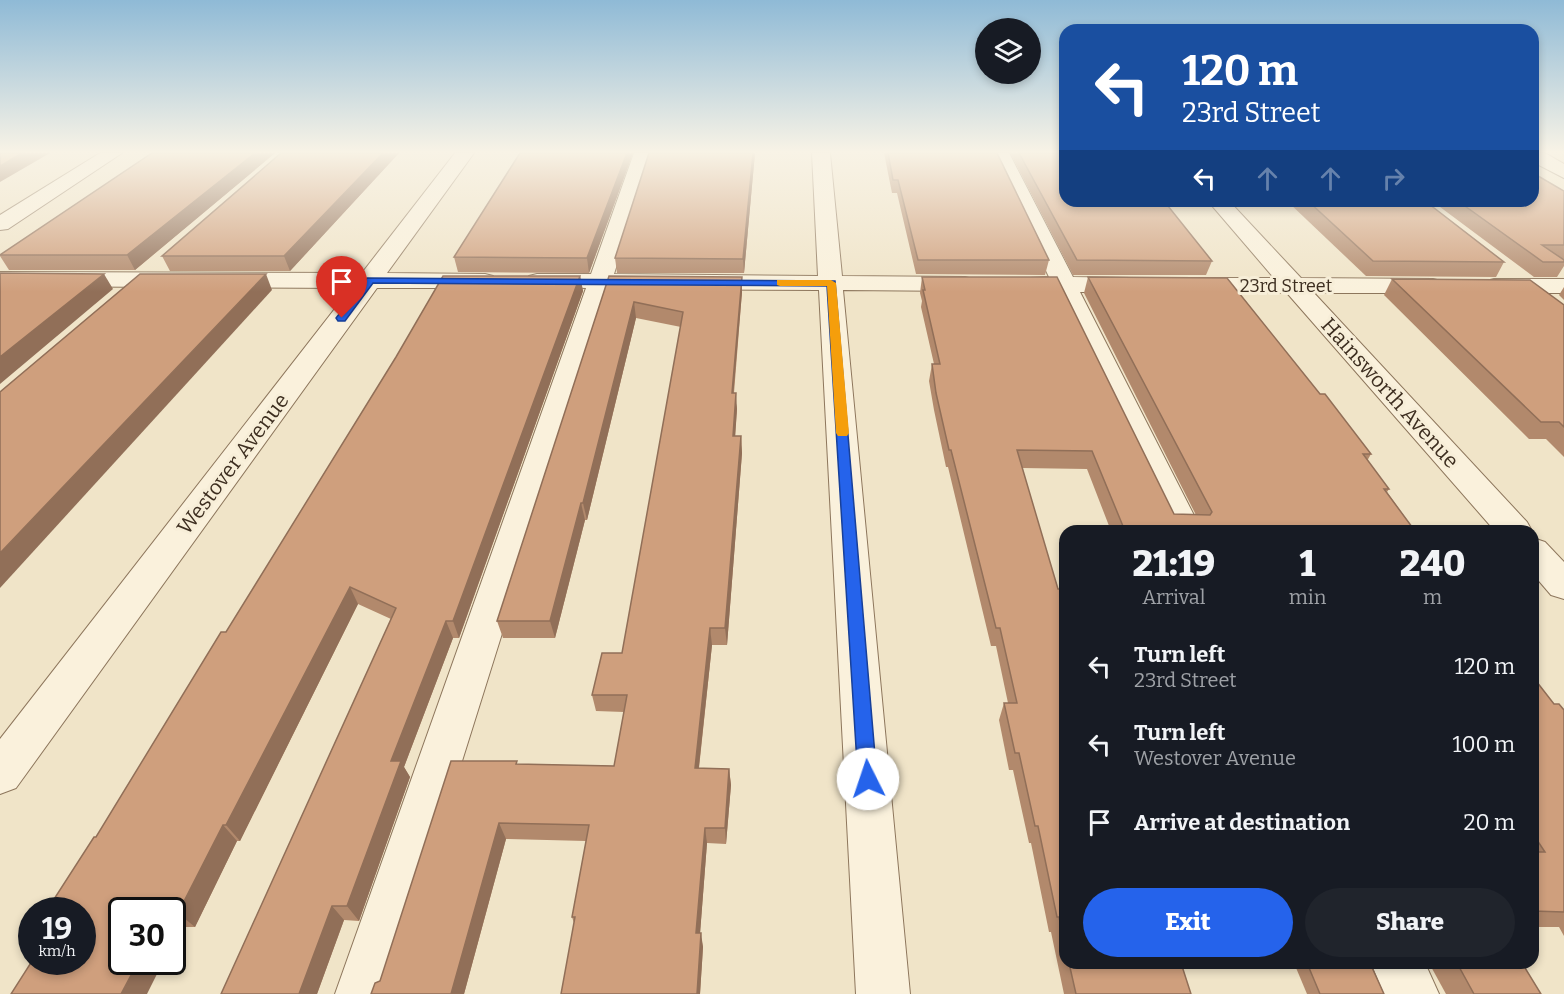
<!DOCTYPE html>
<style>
:root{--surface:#171b24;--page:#20242c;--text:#f1f3f6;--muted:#9ea1a6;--accent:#2563eb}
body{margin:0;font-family:Bitter,serif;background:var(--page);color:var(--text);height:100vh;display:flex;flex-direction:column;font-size:22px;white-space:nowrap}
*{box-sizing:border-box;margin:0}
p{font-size:20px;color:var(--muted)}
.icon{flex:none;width:33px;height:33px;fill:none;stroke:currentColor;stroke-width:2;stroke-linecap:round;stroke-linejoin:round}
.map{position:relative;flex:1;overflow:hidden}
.sheet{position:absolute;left:1059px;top:525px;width:480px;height:444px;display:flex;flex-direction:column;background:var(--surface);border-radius:18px;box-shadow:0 3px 9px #0003}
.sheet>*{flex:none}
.banner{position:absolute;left:1059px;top:24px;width:480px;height:183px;border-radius:18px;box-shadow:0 3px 9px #0003;background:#1a4fa0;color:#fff;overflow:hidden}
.fabs{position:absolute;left:975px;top:18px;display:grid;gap:12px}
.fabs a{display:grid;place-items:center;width:66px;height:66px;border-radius:50%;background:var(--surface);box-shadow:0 3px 9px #0003;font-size:30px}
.speed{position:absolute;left:18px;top:897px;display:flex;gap:12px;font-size:30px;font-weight:700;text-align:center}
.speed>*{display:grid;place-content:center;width:78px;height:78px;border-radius:50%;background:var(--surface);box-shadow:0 3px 9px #0003;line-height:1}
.speed small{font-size:15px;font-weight:400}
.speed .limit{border:3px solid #111;border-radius:9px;background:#fff;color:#111}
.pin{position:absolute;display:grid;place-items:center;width:51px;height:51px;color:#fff;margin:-62px -26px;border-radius:50% 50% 50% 0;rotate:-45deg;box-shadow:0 0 6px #0007}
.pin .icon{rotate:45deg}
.me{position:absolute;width:66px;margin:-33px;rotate:356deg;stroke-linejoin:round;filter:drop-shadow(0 0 4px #0008)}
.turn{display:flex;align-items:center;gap:21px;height:126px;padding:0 24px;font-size:27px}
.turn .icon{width:78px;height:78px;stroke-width:2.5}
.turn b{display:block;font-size:42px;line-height:51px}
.lanes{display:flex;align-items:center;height:57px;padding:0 24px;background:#0003;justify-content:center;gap:30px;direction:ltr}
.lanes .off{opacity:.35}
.eta{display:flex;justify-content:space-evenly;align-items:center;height:102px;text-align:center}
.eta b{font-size:36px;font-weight:800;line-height:42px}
.primary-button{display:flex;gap:12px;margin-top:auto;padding:12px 24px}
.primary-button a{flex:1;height:69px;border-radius:36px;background:var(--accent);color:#fff;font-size:24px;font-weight:800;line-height:69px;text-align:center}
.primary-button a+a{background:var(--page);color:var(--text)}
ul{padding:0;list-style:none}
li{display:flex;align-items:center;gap:18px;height:78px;padding:0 24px}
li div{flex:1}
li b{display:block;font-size:22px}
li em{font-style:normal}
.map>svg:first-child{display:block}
</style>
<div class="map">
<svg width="1564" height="994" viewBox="0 0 1564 994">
<rect width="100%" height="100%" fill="#f0e4c8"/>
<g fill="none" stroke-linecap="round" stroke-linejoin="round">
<g stroke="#8d765c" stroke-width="2">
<g id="minor">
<polygon points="100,153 122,153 8,229 0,230 0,215"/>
<polygon points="455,153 474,153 387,273 485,274 493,276 497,281 493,286 485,288 377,288 16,788 0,794 0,739 351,288 0,286 0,272 362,273"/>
<polygon points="634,153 652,153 614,274 818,276 812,153 830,153 842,276 965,277 973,279 977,284 973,289 965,291 843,290 910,994 856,994 819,290 610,289 389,994 335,994 586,288 529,286 525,281 529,276 537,274 591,274"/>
<polygon points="991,153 1009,153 1073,277 1130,278 1138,280 1142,285 1138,290 1130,292 1080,292 1202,531 1168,531 1056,292 1009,289 1005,284 1009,279 1049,277"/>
<polygon points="1533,153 1545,153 1564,164 1564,178 1533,162"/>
<polygon points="1208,201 1229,201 1301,278 1433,279 1441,281 1445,286 1441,291 1433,293 1314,293 1527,522 1532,531 1495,531 1287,293 1188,292 1180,290 1176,285 1180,280 1188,278 1274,278"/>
<polygon points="1494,279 1564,279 1564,293 1494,293 1486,291 1482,286 1486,281"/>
<polygon points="1533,538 1545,542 1564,562 1564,599 1551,595 1533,574"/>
<polygon points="1371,963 1425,963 1439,994 1384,994"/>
</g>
</g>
<use href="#minor" fill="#faf1dc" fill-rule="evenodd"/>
</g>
<g fill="#b2896c">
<polygon points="152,153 275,153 135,270 9,270 0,256 0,255"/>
<polygon points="281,153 399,153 290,271 170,271 162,256"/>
<polygon points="633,153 589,273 458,272 454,257"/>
<polygon points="649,153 755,153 744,273 617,273 615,258"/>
<polygon points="884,153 997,153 1049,260 1045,275 916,274 897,193 892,193"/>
<polygon points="1010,153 1065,153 1212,261 1206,275 1073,275"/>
<polygon points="1564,191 1564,259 1562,259 1564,260 1564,266 1557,277 1534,277 1432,201 1533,201"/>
<polygon points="1287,201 1425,201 1504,262 1496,277 1366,276"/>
<polygon points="580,276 583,291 459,638 453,638 404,767 410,777 359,921 344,920 317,994 221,994 391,619 358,604 240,841 237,841 195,927 180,927 172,943 172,910 122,910 82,962 96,837"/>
<polygon points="609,276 742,292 734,393 737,409 735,436 741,436 742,453 727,645 712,645 699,768 729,769 731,785 726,844 707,843 700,933 703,947 700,994 561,994 574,923 572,917 586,841 506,839 464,994 371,994 519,764 614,766 624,712 596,711 592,695 622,653 681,327 636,318 587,520 585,520 555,638 503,638 497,621"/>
<polygon points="922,277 1174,514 1196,515 1084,293 1088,277 1320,394 1371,454 1367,461 1389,489 1387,492 1415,531 1111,531 1087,469 1022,468 1058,589 1065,606 1065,963 1181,963 1191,994 1064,994 1051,932 1049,932 1031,843 1029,843 1013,770 1009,770 999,720 1004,703 1008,703 996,646 991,646 948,467 946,467 934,410 929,381 932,364 934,364 921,307 922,301 920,293"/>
<polygon points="1392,279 1564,305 1564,457 1546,439 1529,439 1384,295"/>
<polygon points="1564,287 1564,300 1559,295"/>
<polygon points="1533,677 1554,704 1564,710 1564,936 1559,927 1533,927"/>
<polygon points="1294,963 1370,963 1384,994 1307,994"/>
<polygon points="1429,963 1522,963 1541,994 1446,994"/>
</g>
<g fill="#916f58">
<polygon points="22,153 50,153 0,182 0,166"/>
<polygon points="255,153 275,153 135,270 127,255"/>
<polygon points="383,153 399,153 290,271 284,256"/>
<polygon points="627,153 633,153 589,273 587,258"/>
<polygon points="753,153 755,153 744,273 743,259"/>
<polygon points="104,274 113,289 0,384 0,357"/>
<polygon points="266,274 272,290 0,588 0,553"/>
<polygon points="580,276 583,291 459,638 453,621"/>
<polygon points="742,277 742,292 732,409 732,393"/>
<polygon points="634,302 636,318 587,520 583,503"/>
<polygon points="736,393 737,409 734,453 733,436"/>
<polygon points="741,436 742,453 727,645 725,628"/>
<polygon points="581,503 585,520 555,638 550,621"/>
<polygon points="350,587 358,604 240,841 226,825"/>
<polygon points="446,621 453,638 404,767 410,777 359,921 347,906 391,761"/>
<polygon points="710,628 712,645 697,784 695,768"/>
<polygon points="729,769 731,785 726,844 725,828"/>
<polygon points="499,823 506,839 464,994 451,994"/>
<polygon points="223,825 237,841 195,927 178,913"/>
<polygon points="705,828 707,843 699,947 696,933"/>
<polygon points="332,906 344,920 317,994 299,994"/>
<polygon points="172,921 180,927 172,943"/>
<polygon points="701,933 703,947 700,994 697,994"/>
<polygon points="138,962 163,962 147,994 121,994"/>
</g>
<g fill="#cf9f7d" stroke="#916f58" stroke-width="1.5">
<polygon points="0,153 22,153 0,166"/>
<polygon points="152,153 255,153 127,255 0,255"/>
<polygon points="281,153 383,153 284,256 162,256"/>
<polygon points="520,153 627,153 587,258 454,257"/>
<polygon points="649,153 753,153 743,259 615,258"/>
<polygon points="888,153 997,153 1049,260 918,260 898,180 893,180"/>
<polygon points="1019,153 1065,153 1065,201 1164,201 1212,261 1077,260"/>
<polygon points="1533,173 1564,191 1564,245 1542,245 1564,260 1564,262 1543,262 1458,201 1533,201"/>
<polygon points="1308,201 1425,201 1504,262 1373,261"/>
<polygon points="0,273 104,274 0,357"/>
<polygon points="140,274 266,274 0,553 0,392"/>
<polygon points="443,276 580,276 453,621 446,621 391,761 401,761 347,906 332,906 299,994 221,994 396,608 350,587 226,825 223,825 178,913 172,913 172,910 122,910 122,962 138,962 121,994 11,994 32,961 32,962 82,962 82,910 47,910 94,837 96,837 221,632 226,632 396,357"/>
<polygon points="609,276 742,277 732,393 736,393 733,436 741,436 725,628 710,628 695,768 729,769 725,828 705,828 696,933 701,933 697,994 561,994 575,917 572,917 589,825 499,823 451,994 371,994 375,983 380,981 451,761 517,761 516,764 614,766 627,695 592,695 602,653 622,653 683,312 634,302 583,503 581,503 550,621 497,621"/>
<polygon points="922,277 1057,277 1174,514 1210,515 1212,512 1088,277 1227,278 1320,394 1325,394 1371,454 1363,454 1389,489 1384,489 1415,531 1125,531 1092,451 1017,450 1058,589 1060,589 1065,606 1065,944 1059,917 1057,917 1038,826 1035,826 1019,753 1015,753 1004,703 1017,703 1000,628 996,628 951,450 949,450 936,393 932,364 940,364 923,290 925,290"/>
<polygon points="1392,279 1530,280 1564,305 1564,427 1559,422 1541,422"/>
<polygon points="1533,677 1554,704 1559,704 1564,710 1564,912 1533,911 1533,852 1545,852 1533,834"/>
<polygon points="1069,963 1181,963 1191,994 1076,994"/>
<polygon points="1307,963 1370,963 1384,994 1320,994"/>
<polygon points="1457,963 1522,963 1541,994 1474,994"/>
</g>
<linearGradient id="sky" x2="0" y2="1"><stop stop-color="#8fbad6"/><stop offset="0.52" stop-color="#f8f3e6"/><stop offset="1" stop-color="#f8f3e6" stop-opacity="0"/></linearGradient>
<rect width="1564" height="292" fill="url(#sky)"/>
<polygon fill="#2563eb" stroke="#184099" stroke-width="1.5" points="367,278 835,281 877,779 874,785 868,788 861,785 858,779 827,286 373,283 345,321 338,321 336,318"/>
<polygon fill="#f59e0b" points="777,280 831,280 836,283 849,433 847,436 838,436 836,433 827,286 780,286 777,285"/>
<g text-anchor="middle" stroke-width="6" stroke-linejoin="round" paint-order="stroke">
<g font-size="18" fill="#3d2e20" stroke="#f7eed8">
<text x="1286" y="292">23rd Street</text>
</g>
<g font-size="21" fill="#3d2e20" stroke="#f7eed8">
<text transform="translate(1390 393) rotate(48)" y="7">Hainsworth Avenue</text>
<text transform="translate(233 464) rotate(-53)" y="7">Westover Avenue</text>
</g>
</g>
</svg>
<div class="fabs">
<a><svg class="icon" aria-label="layers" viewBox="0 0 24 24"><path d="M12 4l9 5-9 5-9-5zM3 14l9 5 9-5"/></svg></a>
</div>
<div class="speed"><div>19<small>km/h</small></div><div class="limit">30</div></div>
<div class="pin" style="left:342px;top:318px;background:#d93025"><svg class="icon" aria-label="arrive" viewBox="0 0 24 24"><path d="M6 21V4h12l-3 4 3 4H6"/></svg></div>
<svg class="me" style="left:868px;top:779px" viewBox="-20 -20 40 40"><circle r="19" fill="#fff"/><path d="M0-13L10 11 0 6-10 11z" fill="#2563eb"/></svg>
<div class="banner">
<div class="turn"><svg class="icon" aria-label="left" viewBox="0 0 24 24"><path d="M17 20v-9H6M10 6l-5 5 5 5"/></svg><div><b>120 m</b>23rd Street</div></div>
<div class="lanes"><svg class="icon" aria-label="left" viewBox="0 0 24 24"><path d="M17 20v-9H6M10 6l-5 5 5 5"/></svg><svg class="icon off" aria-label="ahead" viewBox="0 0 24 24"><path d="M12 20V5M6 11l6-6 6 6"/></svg><svg class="icon off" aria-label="ahead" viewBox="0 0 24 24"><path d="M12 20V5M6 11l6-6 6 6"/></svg><svg class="icon off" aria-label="right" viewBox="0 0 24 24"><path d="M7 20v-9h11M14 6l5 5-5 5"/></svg></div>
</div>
<section class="sheet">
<div class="eta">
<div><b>21:19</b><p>Arrival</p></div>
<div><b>1</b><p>min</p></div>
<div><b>240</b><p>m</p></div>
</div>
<ul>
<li><svg class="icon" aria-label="left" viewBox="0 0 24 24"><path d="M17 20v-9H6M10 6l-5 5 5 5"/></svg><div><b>Turn left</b><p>23rd Street</p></div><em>120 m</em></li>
<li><svg class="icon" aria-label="left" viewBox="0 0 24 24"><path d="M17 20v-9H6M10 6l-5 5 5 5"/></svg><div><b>Turn left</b><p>Westover Avenue</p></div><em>100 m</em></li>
<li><svg class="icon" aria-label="arrive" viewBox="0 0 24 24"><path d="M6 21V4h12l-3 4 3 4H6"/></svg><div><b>Arrive at destination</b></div><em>20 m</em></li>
</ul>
<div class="primary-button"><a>Exit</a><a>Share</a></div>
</section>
</div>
